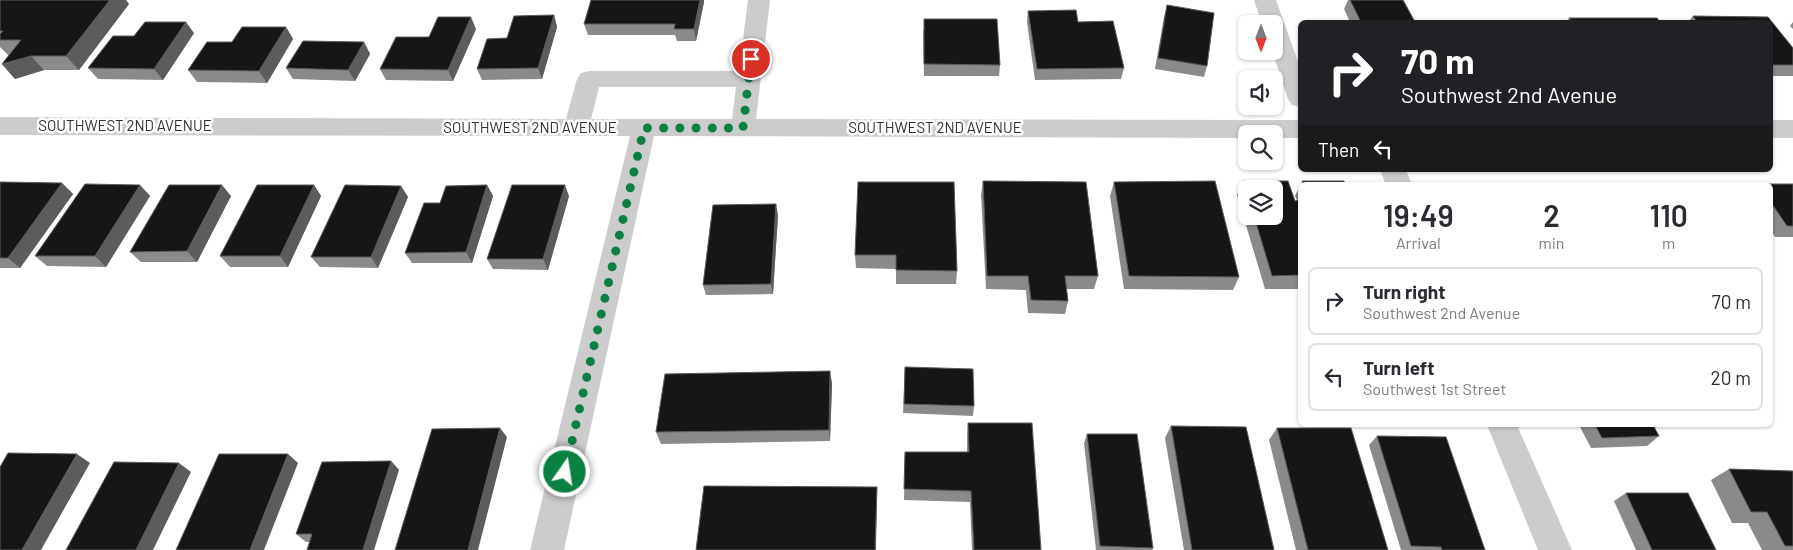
<!DOCTYPE html>
<style>
:root{--surface:#fff;--page:#f2f2f3;--text:#2b2b33;--muted:#7c7c81;--line:#e1e1e2}
body{margin:0;font-family:Barlow,sans-serif;background:var(--page);color:var(--text);height:100vh;display:flex;flex-direction:column;font-size:19px;white-space:nowrap}
*{box-sizing:border-box;margin:0}
p{font-size:16px;color:var(--muted)}
.icon{flex:none;width:28px;height:28px;fill:none;stroke:currentColor;stroke-width:2;stroke-linecap:round;stroke-linejoin:round}
.map{position:relative;flex:1;overflow:hidden}
.panel{position:absolute;left:1298px;top:182px;width:475px;height:245px;display:flex;flex-direction:column;background:var(--surface);border-radius:8px;box-shadow:0 1px 4px #0004}
.panel>*{flex:none}
.banner{position:absolute;left:1298px;top:20px;width:475px;height:152px;border-radius:8px;box-shadow:0 1px 4px #0004;background:#202124;color:#fff;overflow:hidden}
.needle{width:32px;rotate:180deg}
.fabs{position:absolute;left:1238px;top:15px;display:grid;gap:10px}
.fabs a{display:grid;place-items:center;width:45px;height:45px;border-radius:8px;background:var(--surface);box-shadow:0 1px 4px #0004;font-size:25px}
.pin{position:absolute;display:grid;place-items:center;width:42px;height:42px;color:#fff;margin:-21px;border:2px solid #fff;border-radius:50%;box-shadow:0 1px 5px #0007}
.me{position:absolute;width:55px;margin:-28px;rotate:13deg;stroke-linejoin:round;filter:drop-shadow(0 0 4px #0008)}
.turn{display:flex;align-items:center;gap:18px;height:105px;padding:0 20px;font-size:22px}
.turn .icon{width:65px;height:65px;stroke-width:2.5}
.turn b{display:block;font-size:35px;line-height:42px}
.then{display:flex;align-items:center;height:48px;padding:0 20px;background:#0003;gap:10px;font-size:19px}
.eta{display:flex;justify-content:space-evenly;align-items:center;height:85px;text-align:center}
.eta b{font-size:30px;font-weight:600;line-height:35px}
ul{padding:0;list-style:none}
li{display:flex;align-items:center;gap:15px;height:68px;margin:0 10px 8px;padding:0 10px;border:2px solid var(--line);border-radius:8px}
li div{flex:1}
li b{display:block;font-size:19px}
li em{font-style:normal}
.map>svg:first-child{display:block}
</style>
<div class="map">
<svg width="1793" height="550" viewBox="0 0 1793 550">
<rect width="100%" height="100%" fill="#fff"/>
<g fill="none" stroke-linecap="round" stroke-linejoin="round">
<g fill="#ccc" fill-rule="evenodd">
<path d="M748 0H770L756 119 1300 120V138H1274V134H1246V138L654 136 564 550H530L630 136 0 135V117L566 119 577 79 581 73 589 71H739ZM599 87H736L732 119H591Z"/>
<polygon points="1254,0 1276,0 1300,67 1300,107 1292,105 1288,99 1272,51 1274,51 1274,24 1262,24"/>
<rect x="1770" y="120" width="23" height="18"/>
<polygon points="1380,170 1406,170 1412,185 1386,185"/>
<polygon points="1487,425 1517,425 1572,550 1538,550"/>
</g>
</g>
<g fill="#8a8a8a" fill-rule="evenodd">
<polygon points="0,0 129,4 79,70 44,70 15,79 2,64 9,55 8,55 0,47"/>
<polygon points="1348,0 1403,0 1415,22 1350,22 1344,9"/>
<polygon points="704,2 696,41 677,41 675,35 588,35 584,24"/>
<polygon points="1167,5 1207,66 1204,77 1155,69 1164,17"/>
<polygon points="1028,11 1078,22 1124,68 1121,79 1035,80 1027,22"/>
<polygon points="554,15 557,27 542,79 482,80 477,69 507,38"/>
<polygon points="1693,16 1768,17 1793,48 1793,76 1770,76 1770,22 1688,22"/>
<polygon points="1569,18 1660,22 1566,22"/>
<polygon points="1793,22 1793,29 1790,26"/>
<polygon points="286,27 293,39 267,83 197,82 188,70 232,42"/>
<polygon points="476,29 453,81 386,80 380,69 429,37"/>
<polygon points="923,30 1000,65 999,76 924,76"/>
<polygon points="194,33 163,80 98,79 88,68 134,36"/>
<polygon points="364,42 370,54 355,81 293,79 286,68"/>
<polygon points="983,181 1098,276 1094,289 1066,289 1068,301 1065,314 1028,313 1026,290 986,289 981,195"/>
<path d="M1243 181 1295 201 1297 200 1295 196 1300 186V289H1265L1237 195ZM1246 189 1274 216H1246Z"/>
<polygon points="0,182 62,183 73,194 20,268 0,268"/>
<polygon points="954,182 957,271 956,284 896,284 896,269 856,268 855,255"/>
<polygon points="1114,182 1239,277 1233,290 1124,289 1110,196"/>
<polygon points="1758,184 1793,184 1793,237 1775,237 1770,229 1770,185 1757,185"/>
<polygon points="140,185 150,196 106,267 47,266 35,256"/>
<polygon points="314,185 321,196 288,267 230,267 220,256"/>
<polygon points="487,185 493,196 472,263 412,263 405,253 440,203"/>
<polygon points="401,186 408,197 378,268 320,267 311,257"/>
<polygon points="231,196 197,262 141,262 130,252"/>
<polygon points="569,196 548,270 493,269 487,259"/>
<polygon points="778,215 773,294 706,295 703,285"/>
<polygon points="905,367 974,406 973,416 903,413"/>
<polygon points="830,371 832,384 830,441 661,444 656,432"/>
<polygon points="968,423 1041,550 972,550 970,502 904,500 905,452 967,452 967,435"/>
<polygon points="1579,425 1653,425 1659,436 1647,446 1591,448"/>
<polygon points="1171,426 1274,550 1184,550 1165,438"/>
<polygon points="1277,428 1388,550 1296,550 1269,440"/>
<polygon points="1087,434 1153,548 1152,550 1096,550 1084,443"/>
<polygon points="1377,436 1485,550 1401,550 1369,445"/>
<polygon points="391,461 399,470 309,542 306,542 296,534"/>
<polygon points="1729,469 1793,471 1793,550 1762,550 1748,523 1732,523 1711,480"/>
<polygon points="1626,493 1716,550 1636,550 1614,501"/>
</g>
<g fill="#5c5c5c">
<polygon points="110,0 126,0 129,4 79,70 66,56"/>
<polygon points="700,0 704,0 704,2 696,41 694,29"/>
<polygon points="554,15 557,27 542,79 538,68"/>
<polygon points="471,17 476,29 453,81 448,70"/>
<polygon points="186,22 194,33 163,80 154,69"/>
<polygon points="286,27 293,39 267,83 259,71"/>
<polygon points="364,42 370,54 355,81 348,70"/>
<polygon points="31,56 44,70 15,79 2,64"/>
<polygon points="62,183 73,194 20,268 8,258"/>
<polygon points="140,185 150,196 106,267 95,256"/>
<polygon points="222,185 231,196 197,262 187,251"/>
<polygon points="314,185 321,196 288,267 280,256"/>
<polygon points="487,185 493,196 472,263 466,252"/>
<polygon points="565,185 569,196 548,270 543,259"/>
<polygon points="401,186 408,197 378,268 371,257"/>
<polygon points="776,204 778,215 773,294 771,284"/>
<polygon points="830,371 832,384 830,441 829,430"/>
<polygon points="500,428 507,437 478,550 468,550"/>
<polygon points="77,454 90,463 41,550 22,550"/>
<polygon points="288,454 298,463 264,550 250,550"/>
<polygon points="391,461 399,470 374,550 363,550"/>
<polygon points="179,463 191,472 153,550 136,550"/>
<polygon points="877,487 876,550 875,550"/>
</g>
<g fill="#161616" stroke="#5c5c5c">
<polygon points="0,0 110,0 66,56 31,56 2,64 21,40 0,40 0,34 3,31 0,31"/>
<polygon points="591,0 700,0 694,29 674,29 675,24 584,24"/>
<polygon points="1350,0 1403,0 1415,22 1361,22"/>
<polygon points="1167,5 1214,13 1207,66 1158,58"/>
<polygon points="1076,10 1078,22 1113,21 1124,68 1037,69 1028,11"/>
<polygon points="554,15 538,68 477,69 487,39 507,38 514,16"/>
<polygon points="1693,16 1768,17 1793,48 1793,65 1770,65 1770,22 1697,22"/>
<polygon points="438,17 471,17 448,70 380,69 396,37 429,37"/>
<polygon points="1569,18 1657,18 1660,22 1572,22"/>
<polygon points="924,19 997,19 1000,65 924,64"/>
<polygon points="1467,21 1542,22 1543,22 1467,22"/>
<polygon points="145,22 186,22 154,69 88,68 113,36 134,36"/>
<polygon points="242,27 286,27 259,71 188,70 207,42 232,42"/>
<polygon points="303,41 364,42 348,70 286,68"/>
<polygon points="983,181 1086,182 1098,276 1065,276 1068,301 1031,300 1028,276 987,276"/>
<polygon points="1215,181 1239,277 1129,276 1114,182"/>
<polygon points="1243,181 1288,181 1295,201 1300,200 1300,275 1272,276 1254,216 1274,216 1274,189 1246,189 1246,193"/>
<polygon points="1302,181 1344,181 1345,185 1303,185"/>
<polygon points="0,182 62,183 8,258 0,258"/>
<polygon points="858,182 954,182 957,271 896,270 896,255 855,255"/>
<polygon points="85,184 140,185 95,256 35,256"/>
<polygon points="1758,184 1793,184 1793,226 1787,226 1770,201 1770,185 1759,185"/>
<polygon points="169,185 222,185 187,251 130,252"/>
<polygon points="257,185 314,185 280,256 220,256"/>
<polygon points="345,185 401,186 371,257 311,257"/>
<polygon points="487,185 466,252 405,253 424,203 440,203 446,186"/>
<polygon points="512,185 565,185 543,259 487,259"/>
<polygon points="776,204 771,284 703,285 713,205"/>
<polygon points="905,367 973,369 974,406 904,404"/>
<polygon points="830,371 829,430 656,432 665,374"/>
<polygon points="968,423 1032,423 1041,550 974,550 971,491 904,489 905,452 969,452"/>
<polygon points="1595,425 1653,425 1659,436 1602,438"/>
<polygon points="1171,426 1246,427 1274,550 1192,550"/>
<polygon points="500,428 468,550 395,550 432,429"/>
<polygon points="1277,428 1351,428 1388,550 1308,550"/>
<polygon points="1087,434 1137,434 1153,548 1100,546"/>
<polygon points="1377,436 1446,437 1485,550 1442,550 1441,547 1411,546"/>
<polygon points="8,453 77,454 22,550 0,550 0,467"/>
<polygon points="219,454 288,454 250,550 176,550"/>
<polygon points="391,461 363,550 307,550 312,534 296,534 322,462"/>
<polygon points="114,462 179,463 136,550 66,550"/>
<polygon points="1729,469 1793,471 1793,546 1785,546 1767,512 1751,512"/>
<polygon points="704,486 877,487 875,550 696,550"/>
<polygon points="1626,493 1688,493 1716,550 1652,550"/>
</g>
<g fill="none" stroke-linecap="round" stroke-linejoin="round">
<polyline stroke="#0b8043" stroke-width="9" stroke-dasharray="0 16.2" points="565,472 644,128 743,128 751,59"/>
</g>
<g text-anchor="middle" stroke-width="5" stroke-linejoin="round" paint-order="stroke">
<g font-size="15" fill="#2f2f2f" stroke="#fff">
<text x="125" y="131">SOUTHWEST 2ND AVENUE</text>
<text x="530" y="133">SOUTHWEST 2ND AVENUE</text>
<text x="935" y="133">SOUTHWEST 2ND AVENUE</text>
</g>
</g>
</svg>
<div class="fabs">
<a><svg class="needle" viewBox="-14 -14 28 28"><path d="M0-13l5 13h-10z" fill="#e53935"/><path d="M0 13l5-13h-10z" fill="#7c7c81"/></svg></a>
<a><svg class="icon" aria-label="sound" viewBox="0 0 24 24"><path d="M4 9h4l5-4v14l-5-4H4zM17 9q2 3 0 6"/></svg></a>
<a><svg class="icon" aria-label="search" viewBox="0 0 24 24"><circle cx="10" cy="10" r="6"/><path d="M15 15l6 6"/></svg></a>
<a><svg class="icon" aria-label="layers" viewBox="0 0 24 24"><path d="M12 4l9 5-9 5-9-5zM3 14l9 5 9-5"/></svg></a>
</div>
<div class="pin" style="left:751px;top:59px;background:#d93025"><svg class="icon" aria-label="arrive" viewBox="0 0 24 24"><path d="M6 21V4h12l-3 4 3 4H6"/></svg></div>
<svg class="me" style="left:565px;top:472px" viewBox="-20 -20 40 40"><circle r="17" fill="#0b8043" stroke="#fff" stroke-width="3"/><path d="M0-11L8 9 0 5-8 9z" fill="#fff"/></svg>
<div class="banner">
<div class="turn"><svg class="icon" aria-label="right" viewBox="0 0 24 24"><path d="M7 20v-9h11M14 6l5 5-5 5"/></svg><div><b>70 m</b>Southwest 2nd Avenue</div></div>
<div class="then">Then<svg class="icon" aria-label="left" viewBox="0 0 24 24"><path d="M17 20v-9H6M10 6l-5 5 5 5"/></svg></div>
</div>
<section class="panel">
<div class="eta">
<div><b>19:49</b><p>Arrival</p></div>
<div><b>2</b><p>min</p></div>
<div><b>110</b><p>m</p></div>
</div>
<ul>
<li><svg class="icon" aria-label="right" viewBox="0 0 24 24"><path d="M7 20v-9h11M14 6l5 5-5 5"/></svg><div><b>Turn right</b><p>Southwest 2nd Avenue</p></div><em>70 m</em></li>
<li><svg class="icon" aria-label="left" viewBox="0 0 24 24"><path d="M17 20v-9H6M10 6l-5 5 5 5"/></svg><div><b>Turn left</b><p>Southwest 1st Street</p></div><em>20 m</em></li>
</ul>
</section>
</div>
